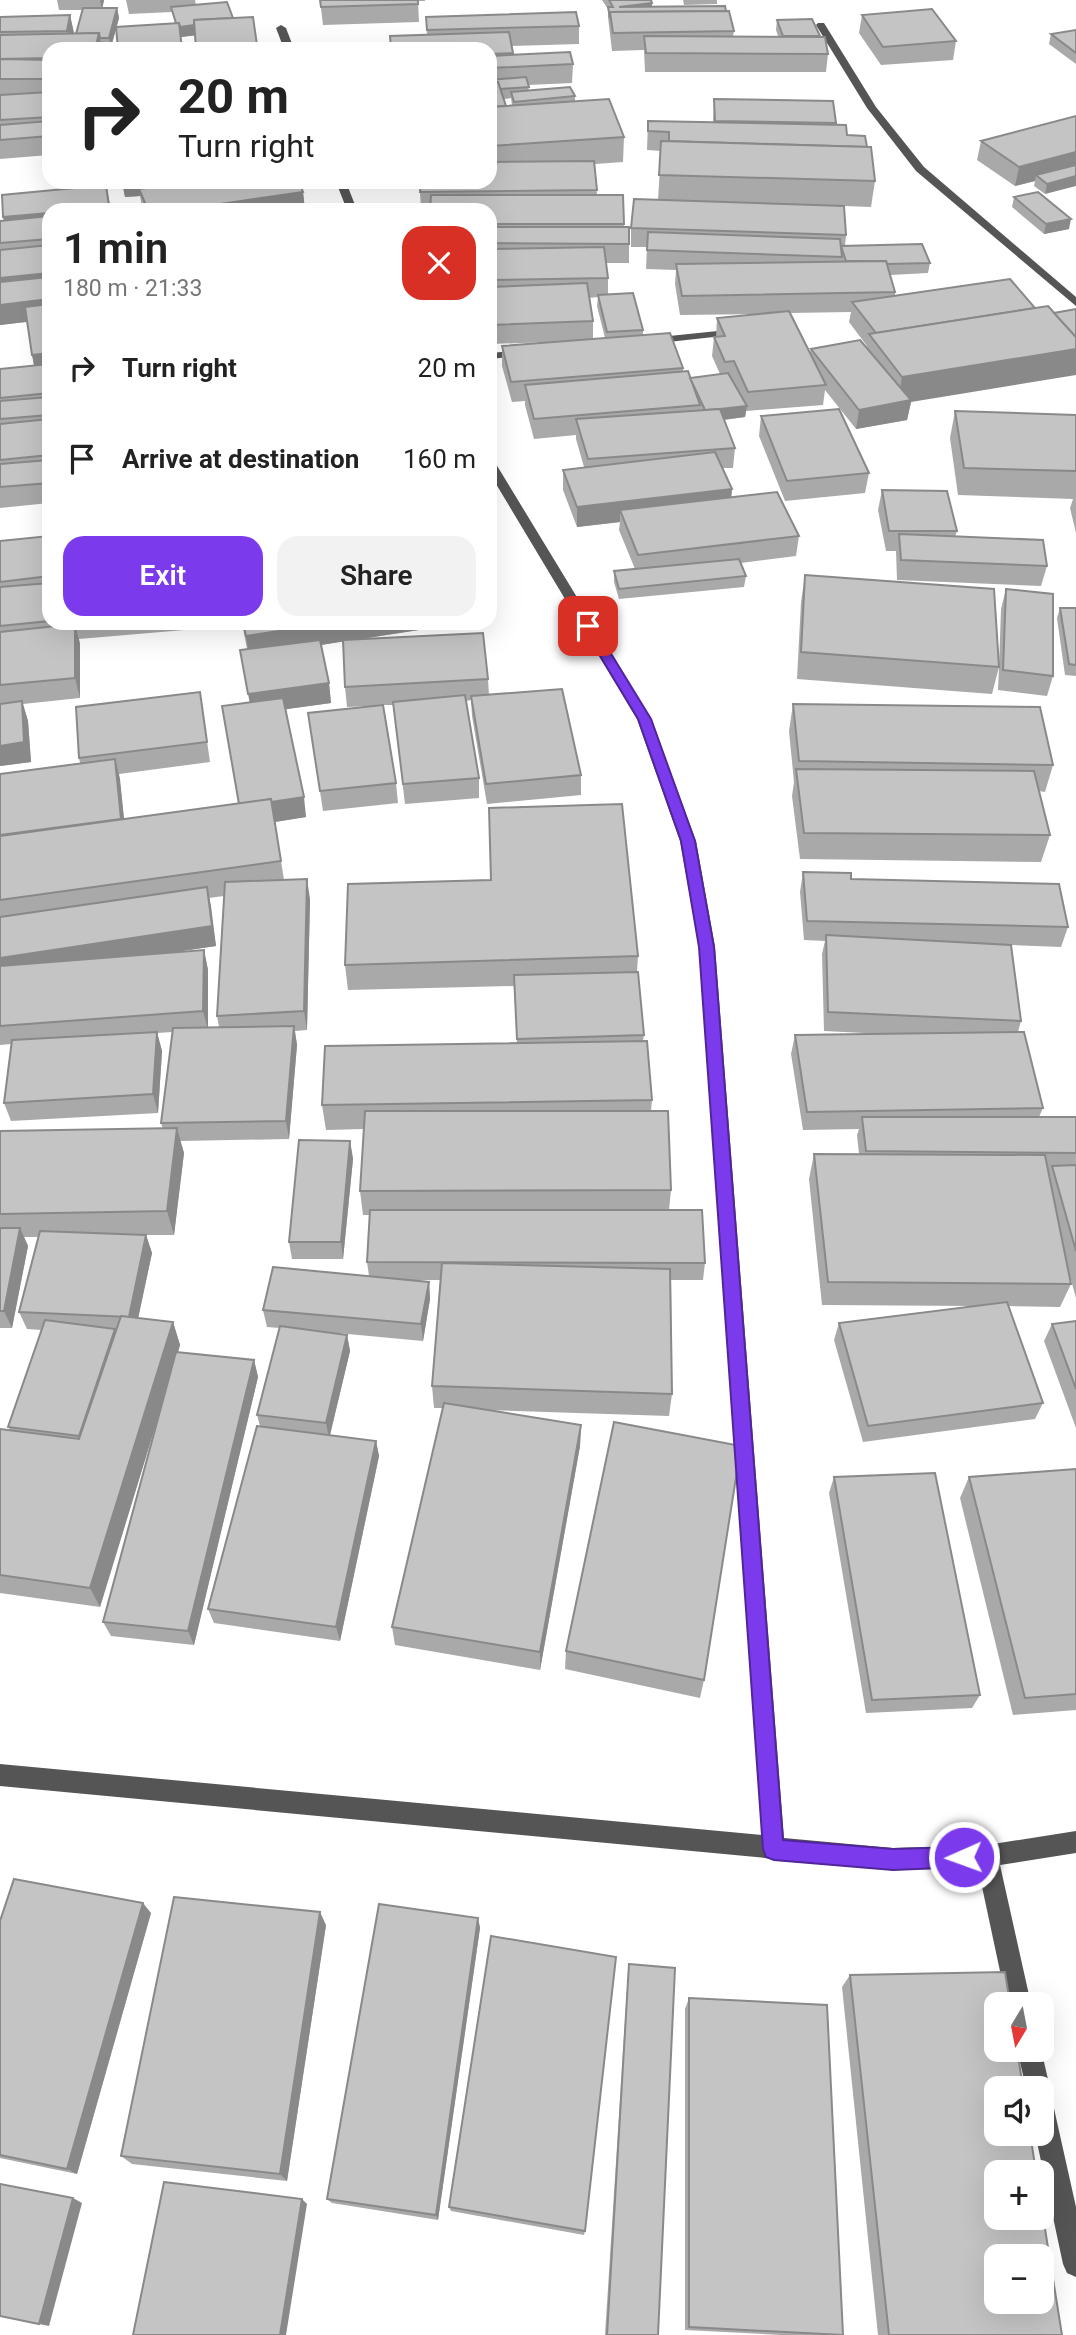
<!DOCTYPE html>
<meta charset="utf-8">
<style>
:root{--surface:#fff;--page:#f2f2f2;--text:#222;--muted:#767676;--accent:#7c3aed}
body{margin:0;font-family:Roboto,sans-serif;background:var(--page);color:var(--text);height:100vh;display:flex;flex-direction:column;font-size:26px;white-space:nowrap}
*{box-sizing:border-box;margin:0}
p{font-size:23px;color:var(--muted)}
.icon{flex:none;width:38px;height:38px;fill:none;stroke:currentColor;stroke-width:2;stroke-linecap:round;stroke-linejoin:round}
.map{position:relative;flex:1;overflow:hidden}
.panel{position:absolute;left:42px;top:203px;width:455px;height:427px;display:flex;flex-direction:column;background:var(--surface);border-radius:21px;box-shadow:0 7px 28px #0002}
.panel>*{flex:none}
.banner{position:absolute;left:42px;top:42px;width:455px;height:147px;border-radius:21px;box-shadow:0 7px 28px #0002;background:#fff;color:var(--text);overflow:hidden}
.needle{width:46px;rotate:190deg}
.controls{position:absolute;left:984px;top:1992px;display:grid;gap:14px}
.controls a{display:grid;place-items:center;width:70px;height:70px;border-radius:14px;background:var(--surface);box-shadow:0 7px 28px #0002;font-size:35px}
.pin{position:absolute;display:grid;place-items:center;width:60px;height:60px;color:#fff;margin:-30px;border-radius:14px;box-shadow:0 4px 10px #0006}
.me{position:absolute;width:77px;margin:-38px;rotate:268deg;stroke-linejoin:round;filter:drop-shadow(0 0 5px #0008)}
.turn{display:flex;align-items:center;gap:24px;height:147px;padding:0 21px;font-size:32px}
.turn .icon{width:91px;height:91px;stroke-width:2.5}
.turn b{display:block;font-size:49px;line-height:60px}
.round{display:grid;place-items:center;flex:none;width:74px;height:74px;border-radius:21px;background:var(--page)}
.overview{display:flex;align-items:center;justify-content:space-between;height:119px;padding:0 21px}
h1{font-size:42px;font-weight:600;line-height:52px}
.button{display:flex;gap:14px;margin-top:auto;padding:14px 21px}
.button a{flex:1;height:80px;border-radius:21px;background:var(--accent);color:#fff;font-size:28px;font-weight:600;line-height:80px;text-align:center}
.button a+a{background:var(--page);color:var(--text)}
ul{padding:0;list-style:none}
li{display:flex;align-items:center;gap:21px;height:91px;padding:0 21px}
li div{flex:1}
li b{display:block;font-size:26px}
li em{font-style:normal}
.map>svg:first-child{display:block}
</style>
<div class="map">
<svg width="1076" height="2335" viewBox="0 0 1076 2335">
<rect width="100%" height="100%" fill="#fff"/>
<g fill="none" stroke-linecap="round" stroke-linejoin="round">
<g fill="#555" fill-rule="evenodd">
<polygon points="818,23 824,23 876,107 924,167 1076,297 1076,306 916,171 867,108 816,25"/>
<polygon points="281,25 286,28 294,49 284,49 276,28"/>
<polygon points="336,182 346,182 357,210 347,210"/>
<polygon points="737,329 743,332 741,334 650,344 644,341 650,338"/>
<polygon points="525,350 529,351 529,355 490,359 490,353"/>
<polygon points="490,460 496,464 651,719 696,841 715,947 784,1838 893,1848 987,1845 1076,1831 1076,1853 1000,1865 1031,2004 1007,2004 978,1868 893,1870 0,1786 0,1764 762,1835 699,947 680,841 637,719 490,474"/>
<polygon points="1017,2049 1041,2049 1050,2088 1047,2094 1053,2104 1076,2207 1076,2277 1067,2273 1063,2264 1035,2133 1041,2133 1041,2088 1026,2088"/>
</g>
</g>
<g fill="#a9a9a9" fill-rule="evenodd">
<polygon points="57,0 104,0 102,8 117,8 119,18 111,47 102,48 102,49 49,49 49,155 0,159 0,17 70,15 74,34 76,34 83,10 59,10"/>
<polygon points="126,0 195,0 196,5 233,18 253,17 258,49 196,49 195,35 181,37 183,49 118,49 175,23 172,12 129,14"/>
<polygon points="320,0 425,0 425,1 418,1 419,22 323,25"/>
<polygon points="602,0 651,0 652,7 726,11 734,31 733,36 778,36 776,30 777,20 828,54 826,72 645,72 644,50 612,51 608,17 608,9"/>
<polygon points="683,0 717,0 717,4 684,5"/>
<polygon points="862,15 956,41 953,60 881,65 859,33"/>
<path d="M426 17 579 26V44L511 46 513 55 573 64 572 83 528 85 529 91 575 96V101L624 137 623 162 595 164 597 195H623L624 227 629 244V263H606L608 278V295L643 330V335L683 368V372L690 378 720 374 712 356 714 337H716L717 318 763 314 680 315 675 284 676 270 646 269 647 247H631V228L658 200 661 151 647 150 648 121 713 122 714 99 836 123V125L847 135 867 147 875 181 871 207 844 206 846 235 845 246 930 263 928 273 890 275 895 292V296L911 402 907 420 856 429 825 390 823 405 746 411 745 417 724 420 735 448 733 468H723L732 489 731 498 799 536 796 556 741 563 746 576 744 587 619 599 614 582V571L635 569 619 530 620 522 577 527 563 490V470L584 467 576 439V435L534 439 525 405V401L512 402 502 366V346L550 342 490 344V210H421L420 192 490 182V49L427 35ZM511 98 512 105 506 106 504 99ZM598 297 597 306 605 338 593 339V321L589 298ZM851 312 849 322 867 346V348L811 349 810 353 790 313Z"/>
<polygon points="1076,30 1076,64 1049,44 1051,34"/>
<polygon points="1076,116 1045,194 1034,186 1035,181 1015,186 977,160 981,141"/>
<polygon points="122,182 303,192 305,210 143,210 140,196 125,197"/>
<polygon points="1014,197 1069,229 1044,234 1012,207"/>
<polygon points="49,210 49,503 0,508 0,369 34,366 27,322 0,325 0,221 4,220 3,217"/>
<polygon points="955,411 1076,415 1076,533 1070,508 1073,499 958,495 950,438"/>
<polygon points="761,416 869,473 865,493 785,501 759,436"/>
<polygon points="882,490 957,531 955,537 1047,566 1041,586 897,580 896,551 886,551 878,510"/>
<polygon points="49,536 49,623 208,623 208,628 79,639 80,644 80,698 23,704 28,721 31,762 0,766 0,541"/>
<polygon points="805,575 999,667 1001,609 1006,589 1053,676 1047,696 998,690 999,667 992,694 797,679 801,602"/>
<polygon points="1060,608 1076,608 1076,676 1065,675 1057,618"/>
<path d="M242 623H464L355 640 488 679 489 695 581 775V795L487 804 472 716 471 700 466 701 479 778V798L405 804 393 705H383L396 783 398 803 323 811 308 713 370 706 347 707 345 687 343 641 321 645 329 683 331 703 286 709 306 817 275 822 284 880 310 899 307 1030 295 1031 297 1045 289 1139 180 1141 184 1153 174 1235H146L152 1253 138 1318 173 1322 180 1345 178 1353 254 1360 258 1377 194 1645 111 1636 103 1622 162 1405 100 1607 0 1593V1429L10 1430 8 1427 42 1330 27 1329 19 1312 38 1237H24L28 1246 12 1328H0V1131L163 1129 161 1123 173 1032 157 1033 162 1051 158 1113 11 1121 4 1103 11 1044 0 1045V774L80 763 79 758 200 692 210 762 119 774 124 819 239 804 250 702 240 650 247 649ZM224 896 217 1016 219 1027H208V970L204 950 168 953 216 946 209 898Z"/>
<polygon points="793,704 1053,765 1045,792 1039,791 1050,835 1041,862 800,859 792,796 794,782 789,731"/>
<polygon points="803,872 851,879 1068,927 1061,947 1011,945 1021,1021 1018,1032 1043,1108 1039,1117 1076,1117 1076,1298 1068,1269 1071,1284 1060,1307 1009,1306 1043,1403 1035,1419 863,1442 834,1340 839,1323 973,1306 822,1305 809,1179 814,1154 859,1154 857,1135 859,1129 803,1130 791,1054 795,1035 884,1034 824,1031 822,954 825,941 804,940 800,892"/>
<polygon points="638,956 637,972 644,1035 643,1041 652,1100 651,1111 671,1190 669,1210 705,1263 703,1280 671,1280 672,1394 669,1416 484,1410 581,1425 580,1446 540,1670 395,1645 392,1627 443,1408 434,1408 432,1386 440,1280 410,1280 429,1282 430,1299 423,1341 337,1333 347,1335 350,1351 330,1435 376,1441 379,1456 340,1641 214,1623 208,1609 260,1426 257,1415 280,1328 267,1327 263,1310 369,1276 367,1262 370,1215 363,1215 360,1191 364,1129 326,1130 322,1105 517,1043 514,986 348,990 345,965"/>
<polygon points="350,1141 353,1159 343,1259 292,1259 289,1242"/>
<polygon points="1076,1321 1076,1428 1044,1341 1052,1324"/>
<polygon points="1076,1469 1076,1710 1013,1715 960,1498 969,1477"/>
<polygon points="834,1477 980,1695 972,1708 866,1713 829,1493"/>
<polygon points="566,1651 704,1680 700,1698 565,1669"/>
<polygon points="151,1913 77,2174 0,2158 0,1921"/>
<polygon points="478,1918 480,1928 438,2220 332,2203 327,2199"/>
<polygon points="326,1925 287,2181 132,2164 121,2156"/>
<polygon points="629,1964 658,2335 605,2335 628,1973"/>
<polygon points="850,1975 1062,2335 878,2335 842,1987"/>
<polygon points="689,1998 843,2335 781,2335 685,2330 685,2009"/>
<polygon points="449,2207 585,2231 584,2235 451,2211"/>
</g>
<g fill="#898989">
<polygon points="100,0 104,0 102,10"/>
<polygon points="652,3 652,12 619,7"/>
<polygon points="117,8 119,18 111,47 109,38"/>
<polygon points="70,15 74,33 71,49 67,31"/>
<polygon points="234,21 235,31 181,37 182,49 178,27"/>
<polygon points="99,33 102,49 95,49"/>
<polygon points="1076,152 1076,170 1036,175 1035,181 1015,186 1019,167"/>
<polygon points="1076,176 1076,186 1045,194 1047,184"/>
<polygon points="172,182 207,182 139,189 140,196 125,197 123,187"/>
<polygon points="106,185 111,210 75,210"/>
<polygon points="303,192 305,210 179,210"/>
<polygon points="49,213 49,232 8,236 3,217"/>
<polygon points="1071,219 1069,229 1044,234 1046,224"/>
<polygon points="49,273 49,293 0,298 0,278"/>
<polygon points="49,299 49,319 0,325 0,305"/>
<polygon points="1076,349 1076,375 911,402 907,420 856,429 859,410 898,403 902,377"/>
<polygon points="49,353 49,373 36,375 32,355"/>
<polygon points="747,406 745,417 705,422 705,411"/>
<polygon points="732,489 730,509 620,510 620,522 577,527 577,507"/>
<polygon points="331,623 464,623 249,656 246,636"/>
<polygon points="75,624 80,644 80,698 75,678"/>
<polygon points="329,683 331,703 252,714 248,694"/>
<polygon points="22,701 28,721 31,762 0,766 0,746"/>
<polygon points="115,759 120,779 126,839 121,819"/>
<polygon points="304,797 306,817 243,827 239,807"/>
<polygon points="307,879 310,899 307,1030 304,1011"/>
<polygon points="207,887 211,906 216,946 0,978 0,958"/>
<polygon points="204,950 208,970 208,1030 203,1011"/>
<polygon points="294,1026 297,1045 289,1139 286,1121"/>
<polygon points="157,1032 162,1051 158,1113 153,1094"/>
<polygon points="177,1128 184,1153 174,1235 167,1211"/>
<polygon points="350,1141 353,1159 343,1259 341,1242"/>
<polygon points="20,1228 28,1246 12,1328 4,1311"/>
<polygon points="146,1235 152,1253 135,1333 129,1317"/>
<polygon points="429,1282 430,1299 423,1341 421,1324"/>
<polygon points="173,1322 180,1345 100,1607 90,1588"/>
<polygon points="115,1329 121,1346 86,1452 79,1436"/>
<polygon points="347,1335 350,1351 329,1439 326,1423"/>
<polygon points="254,1360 258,1377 194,1645 188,1631"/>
<polygon points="581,1425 580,1446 540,1670 540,1652"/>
<polygon points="376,1441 379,1456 340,1641 336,1627"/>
<polygon points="143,1903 151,1913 77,2174 67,2169"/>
<polygon points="320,1912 326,1925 287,2181 280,2174"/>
<polygon points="478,1918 480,1928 438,2220 436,2215"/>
<polygon points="73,2198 82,2203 49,2326 39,2324"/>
<polygon points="302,2199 307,2204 286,2335 280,2335"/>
</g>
<g fill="#c4c4c4" stroke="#898989" stroke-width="2" fill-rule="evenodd">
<polygon points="320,0 418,0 418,4 321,7"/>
<polygon points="609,0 651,0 652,3 619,7 725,6 726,11 610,12 610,18 608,7 613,7"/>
<polygon points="227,2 233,18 194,20 194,25 180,27 179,23 176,23 171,7"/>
<polygon points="83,8 117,8 109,38 100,38 99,33 76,34"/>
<polygon points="932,9 956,41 883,47 862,15"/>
<polygon points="729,11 734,31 613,33 610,12"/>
<polygon points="576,12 579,26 427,30 426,17"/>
<polygon points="70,15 67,31 0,32 0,17"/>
<polygon points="253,17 257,45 196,49 194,20"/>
<polygon points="812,19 820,36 783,36 777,20"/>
<polygon points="179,23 182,49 118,49 116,27"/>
<polygon points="1076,30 1076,53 1051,34"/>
<polygon points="509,32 513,53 490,54 490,49 391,49 390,36"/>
<polygon points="99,33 95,49 49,49 49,58 0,59 0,35"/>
<polygon points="644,36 825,37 828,54 646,53"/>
<polygon points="570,52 573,64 490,68 490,56"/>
<polygon points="0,59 49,60 49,79 0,79"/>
<polygon points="526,77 529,87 500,89 498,82 490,83 490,80"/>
<polygon points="498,82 506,106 490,107 490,83"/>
<polygon points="570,87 575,96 514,102 511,92"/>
<polygon points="49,92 49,117 0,120 0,95"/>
<polygon points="609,99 624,137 490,146 490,107"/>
<polygon points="714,99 833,101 836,123 715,121"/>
<polygon points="1076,116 1076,152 1019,167 981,141"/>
<polygon points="49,121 49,136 0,140 0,125"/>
<polygon points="648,121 846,125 847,135 865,136 867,147 669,141 669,132 648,131"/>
<polygon points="661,141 871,147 875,181 659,175"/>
<polygon points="594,161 597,190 420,192 421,182 490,182 490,162"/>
<polygon points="1076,165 1076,176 1047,184 1036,175"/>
<polygon points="122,182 172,182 123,187"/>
<polygon points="191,182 299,182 303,192 179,210 148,210 139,189"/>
<polygon points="106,185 109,206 75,210 49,210 49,213 3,217 2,195"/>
<polygon points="1038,192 1071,219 1046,224 1014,197"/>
<polygon points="431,195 623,195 624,224 490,224 490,210 430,210"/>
<polygon points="634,199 844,206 846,235 631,228"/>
<polygon points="49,216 49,239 0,243 0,221"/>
<polygon points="490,227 629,227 629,244 490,243"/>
<polygon points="648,232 840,239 842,257 647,250"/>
<polygon points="922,244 930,263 887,264 886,261 846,261 841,246"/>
<polygon points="49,245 49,273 0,278 0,250"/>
<polygon points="604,247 608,278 490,280 490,249"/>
<polygon points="886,261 895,292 682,296 676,264"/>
<polygon points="49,277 49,299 0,305 0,282"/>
<polygon points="1010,279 1035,308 876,333 852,302"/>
<polygon points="587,283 593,321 490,325 490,287"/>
<polygon points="633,293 643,330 607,332 598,295"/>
<polygon points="49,304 49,353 32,355 25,307"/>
<polygon points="1048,306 1076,337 1076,349 902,377 869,334"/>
<polygon points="1076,309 1076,337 1054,313"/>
<polygon points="789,311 826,385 748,392 734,361 725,362 714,337 725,336 717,318"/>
<polygon points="670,333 683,368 511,382 502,346"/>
<polygon points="860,340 911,400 859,410 811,349"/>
<polygon points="49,364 49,393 0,398 0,369"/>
<polygon points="688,371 700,405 534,419 525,385"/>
<polygon points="728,373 747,406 720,409 705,410 690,378"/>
<polygon points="49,397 49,415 0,419 0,401"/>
<polygon points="720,409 735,448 588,459 576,419"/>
<polygon points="839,409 869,473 787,481 761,416"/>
<polygon points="955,411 1076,415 1076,471 964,468"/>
<polygon points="49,419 49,455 0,460 0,424"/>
<polygon points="715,452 732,489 577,507 563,470"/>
<polygon points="49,460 49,483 0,487 0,464"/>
<polygon points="882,490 947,491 957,531 889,531"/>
<polygon points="777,492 799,536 638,555 620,510"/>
<polygon points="899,534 1043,540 1047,566 901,560"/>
<polygon points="49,536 49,576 0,582 0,541"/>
<polygon points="739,559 746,576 619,589 614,571"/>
<polygon points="805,575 994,589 999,667 801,652"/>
<polygon points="49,583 49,621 0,626 0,587"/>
<polygon points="1006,589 1053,594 1053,676 1003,670"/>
<polygon points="1060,608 1076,608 1076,665 1069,664"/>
<polygon points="243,623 331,623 246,636"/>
<polygon points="75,624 75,678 0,685 0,632"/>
<polygon points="483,633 488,679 345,687 343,640"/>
<polygon points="320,640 329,683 248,694 240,650"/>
<polygon points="562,689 581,775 486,784 471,696"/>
<polygon points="200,692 207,742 79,758 76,707"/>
<polygon points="465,695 479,778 403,784 393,702"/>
<polygon points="283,698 304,797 271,802 271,799 239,804 222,706"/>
<polygon points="22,701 24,742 0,746 0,704"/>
<polygon points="793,704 1040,707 1053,765 799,761"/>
<polygon points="383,705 396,783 320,791 308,713"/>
<polygon points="115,759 121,819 0,835 0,774"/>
<polygon points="796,769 1034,771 1050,835 804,833"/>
<polygon points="271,799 281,861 0,900 0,836"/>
<polygon points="622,804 638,956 345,965 348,884 491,880 489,808"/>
<polygon points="803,872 851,873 851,879 1059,884 1068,927 807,921"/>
<polygon points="307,879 304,1011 217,1016 225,882"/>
<polygon points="207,887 212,926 0,958 0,917"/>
<polygon points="826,935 1011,945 1021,1021 828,1012"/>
<polygon points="204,950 203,1011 0,1026 0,966"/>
<polygon points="638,972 644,1035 517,1039 514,975"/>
<polygon points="294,1026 286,1121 161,1123 173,1028"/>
<polygon points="157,1032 153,1094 4,1103 12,1040"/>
<polygon points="1024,1032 1043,1108 807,1112 795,1035"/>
<polygon points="647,1041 652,1100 322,1105 325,1046"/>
<polygon points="365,1111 668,1111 671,1190 360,1191"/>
<polygon points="862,1117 1076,1117 1076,1153 866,1151"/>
<polygon points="177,1128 167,1211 0,1214 0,1131"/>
<polygon points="299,1140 350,1141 341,1242 289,1242"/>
<polygon points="814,1154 1045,1155 1071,1284 828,1282"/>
<polygon points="1076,1165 1076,1251 1052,1166"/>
<polygon points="370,1210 702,1210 705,1263 367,1262"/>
<polygon points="0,1228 20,1228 4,1311 0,1311"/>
<polygon points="40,1231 146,1235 129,1317 19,1312"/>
<polygon points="442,1263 670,1269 672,1394 432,1386"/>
<polygon points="273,1267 429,1282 421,1324 263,1310"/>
<polygon points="1007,1302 1043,1403 868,1426 839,1323"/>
<polygon points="121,1316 173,1322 90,1588 0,1575 0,1429 79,1439"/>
<polygon points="45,1320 115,1329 79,1436 8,1427"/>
<polygon points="1076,1321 1076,1389 1052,1324"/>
<polygon points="280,1326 347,1335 326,1423 257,1415"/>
<polygon points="176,1352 254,1360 188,1631 103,1622"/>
<polygon points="444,1403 581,1425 540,1652 392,1627"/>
<polygon points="614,1422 741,1446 704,1680 566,1651"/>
<polygon points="257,1426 376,1441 336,1627 208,1609"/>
<polygon points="1076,1469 1076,1694 1025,1698 969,1477"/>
<polygon points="935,1473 980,1695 872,1700 834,1477"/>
<polygon points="14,1879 143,1903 67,2169 0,2155 0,1921"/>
<polygon points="174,1897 320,1912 280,2174 121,2156"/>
<polygon points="379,1904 478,1918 436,2215 327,2199"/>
<polygon points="491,1936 616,1957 585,2231 449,2207"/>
<polygon points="629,1964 675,1968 658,2335 607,2335"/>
<path d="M1005 1972 1010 2004H996V2049H1017L1023 2088H996V2133H1030L1036 2172H996V2217H1041V2204L1062 2335H889L850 1975ZM996 2256H1041V2301H996Z"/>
<polygon points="689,1998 827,2005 843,2335 689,2327"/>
<polygon points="164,2182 302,2199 280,2335 133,2335"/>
<polygon points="0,2184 73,2198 39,2324 0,2316"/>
</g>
<polygon fill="#7c3aed" stroke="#51269a" stroke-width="2" points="588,622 594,626 651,719 695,841 714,947 783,1840 893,1849 964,1847 971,1850 974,1857 971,1864 964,1867 893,1870 774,1860 766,1857 763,1849 699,947 681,841 638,719 582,626"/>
</svg>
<div class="controls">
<a><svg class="needle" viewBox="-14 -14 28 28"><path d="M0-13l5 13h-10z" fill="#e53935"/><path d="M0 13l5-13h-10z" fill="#767676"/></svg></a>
<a><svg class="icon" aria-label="sound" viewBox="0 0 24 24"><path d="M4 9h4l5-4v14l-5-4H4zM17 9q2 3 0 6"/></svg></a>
<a>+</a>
<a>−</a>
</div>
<div class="pin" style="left:588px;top:626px;background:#d93025"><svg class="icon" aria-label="arrive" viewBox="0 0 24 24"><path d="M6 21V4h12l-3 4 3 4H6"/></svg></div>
<svg class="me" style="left:964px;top:1857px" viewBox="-20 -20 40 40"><circle r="17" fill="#7c3aed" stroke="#fff" stroke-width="3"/><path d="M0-11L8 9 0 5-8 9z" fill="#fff"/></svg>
<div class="banner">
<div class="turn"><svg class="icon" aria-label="right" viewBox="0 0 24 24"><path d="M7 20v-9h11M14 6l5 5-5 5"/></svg><div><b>20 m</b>Turn right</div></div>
</div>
<section class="panel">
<div class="overview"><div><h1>1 min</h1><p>180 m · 21:33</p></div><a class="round" style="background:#d93025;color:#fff"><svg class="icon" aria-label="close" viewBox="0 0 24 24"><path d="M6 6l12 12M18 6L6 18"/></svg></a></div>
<ul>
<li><svg class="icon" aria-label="right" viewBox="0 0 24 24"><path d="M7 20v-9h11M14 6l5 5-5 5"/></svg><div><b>Turn right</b></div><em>20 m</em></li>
<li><svg class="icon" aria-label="arrive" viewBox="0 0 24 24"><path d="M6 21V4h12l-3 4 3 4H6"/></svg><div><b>Arrive at destination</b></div><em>160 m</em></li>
</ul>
<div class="button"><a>Exit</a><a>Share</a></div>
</section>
</div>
